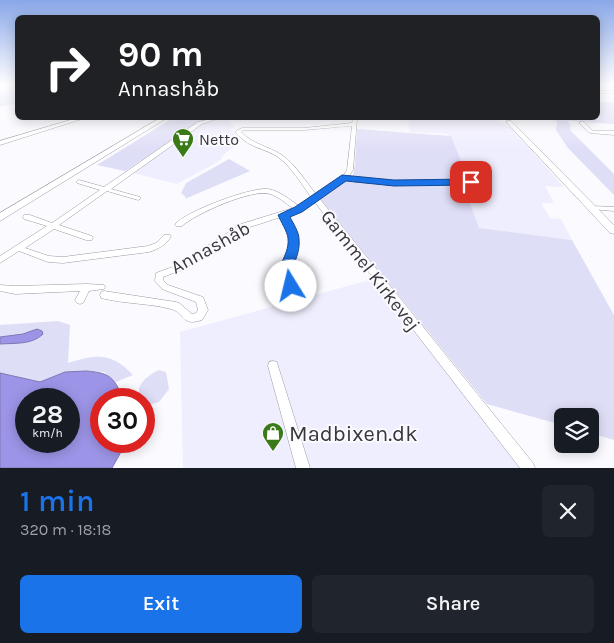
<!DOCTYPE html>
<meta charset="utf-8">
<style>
:root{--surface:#171b24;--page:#20242c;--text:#f1f3f6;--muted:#9ea1a6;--accent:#1a73e8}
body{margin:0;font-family:Karla,sans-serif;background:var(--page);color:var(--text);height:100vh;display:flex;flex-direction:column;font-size:19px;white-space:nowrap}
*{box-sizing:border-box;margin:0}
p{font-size:16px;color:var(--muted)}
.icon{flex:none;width:28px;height:28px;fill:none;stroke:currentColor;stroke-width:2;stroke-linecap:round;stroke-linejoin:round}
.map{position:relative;height:468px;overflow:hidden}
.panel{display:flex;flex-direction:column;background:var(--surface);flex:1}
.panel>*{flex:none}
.hud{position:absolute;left:15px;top:15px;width:585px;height:105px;border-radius:8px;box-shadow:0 2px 12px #0003;background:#202124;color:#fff;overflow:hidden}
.controls{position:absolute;left:554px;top:408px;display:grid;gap:10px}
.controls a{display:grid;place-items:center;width:45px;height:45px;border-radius:8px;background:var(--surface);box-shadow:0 2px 12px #0003;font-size:25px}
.speed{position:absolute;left:15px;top:388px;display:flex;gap:10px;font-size:25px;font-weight:700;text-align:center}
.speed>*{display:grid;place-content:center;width:65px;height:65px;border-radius:50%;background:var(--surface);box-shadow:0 2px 12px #0003;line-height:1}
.speed small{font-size:12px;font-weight:400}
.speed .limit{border:8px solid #d22;background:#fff;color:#111}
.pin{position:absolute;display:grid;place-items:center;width:42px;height:42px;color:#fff;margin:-21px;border-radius:10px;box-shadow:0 2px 8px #0006}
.me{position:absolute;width:55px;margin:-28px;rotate:351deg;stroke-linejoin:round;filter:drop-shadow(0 0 4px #0008)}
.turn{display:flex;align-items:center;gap:18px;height:105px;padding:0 20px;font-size:22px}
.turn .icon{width:65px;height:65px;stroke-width:2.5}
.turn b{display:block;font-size:35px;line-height:42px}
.round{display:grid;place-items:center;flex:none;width:52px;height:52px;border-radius:8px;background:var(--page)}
.head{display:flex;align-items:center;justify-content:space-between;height:85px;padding:0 20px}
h1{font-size:30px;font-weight:600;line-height:38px;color:var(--accent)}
.button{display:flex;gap:10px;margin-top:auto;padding:10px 20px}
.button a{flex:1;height:58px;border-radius:8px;background:var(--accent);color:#fff;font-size:20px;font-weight:600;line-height:58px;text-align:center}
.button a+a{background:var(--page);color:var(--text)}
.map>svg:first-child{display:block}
</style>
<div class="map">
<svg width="614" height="468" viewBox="0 0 614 468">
<rect width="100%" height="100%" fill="#fafaff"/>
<g fill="#efeefe">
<polygon points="214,118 228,118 234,127 231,129 240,141 221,157 221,160 177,184 125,171 199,122"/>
<polygon points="407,118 493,118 510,127 564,187 545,186 554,203 541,203 550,218 561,219 572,240 479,229 448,134 410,132"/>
<polygon points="373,279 521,468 183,468 180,332"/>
</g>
<g fill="#dfdef7">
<polygon points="17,88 17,103 0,107 0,93"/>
<polygon points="598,102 614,102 614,124 568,121 571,126 570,128 571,131 614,174 614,195 568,148 556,130 557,122 553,118 598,118"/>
<polygon points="173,118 214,118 199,122 125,171 97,165"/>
<polygon points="357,129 451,136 467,176 463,183 479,228 572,240 614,315 614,440 590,433 590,416 562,416 562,425 487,404 321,200 322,197 353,175 355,164"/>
<polygon points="229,159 250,171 185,199 186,197 181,193 186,183"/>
<path d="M58 321 70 325 68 363C96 354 112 352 133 375L116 382 104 372 86 371 65 372 40 382 0 373V325Z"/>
<path d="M159 370 166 372 169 389 159 402 148 405C130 391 142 378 159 370Z"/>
</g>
<g fill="#9c94e7" stroke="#7e78b3" fill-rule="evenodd">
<path d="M37 329 42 331 43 334C32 345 14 343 0 344V337L23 334Z"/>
<path d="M86 371C111 373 113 377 124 399H101V441H127L112 468H0V373L40 382 65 372ZM26 399H69V441H26Z"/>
</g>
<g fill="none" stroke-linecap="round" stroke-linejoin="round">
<g stroke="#9a9aa2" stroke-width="1">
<g id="minor">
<rect x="598" y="91" width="16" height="2"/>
<path d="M215 118H220L202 124 111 189 140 197 141 198 140 199 138 200 107 191 59 225 92 236 93 238 92 240H86L54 229 25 248 49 256 63 257 148 246 156 243 164 235H170L171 237C165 245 159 249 149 252L63 263 48 262 19 251 0 263V256L47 226 24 219 23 217 24 215H30L52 223 100 190 77 183V181L79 180 104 187 198 122Z"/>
<path d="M353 118H357L353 170 349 176 355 178 394 181 471 180 474 182 471 184 394 185 355 182 346 179 319 198 533 463 535 468H520L314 201 301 210 287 215C291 222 297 229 298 237 300 256 285 264 295 285L294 287 291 288 288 287C275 263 293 257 290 236 289 229 285 223 281 217L247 228 184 269 163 277V280L168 285 203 297 208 310 202 320C181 327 186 313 171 309 149 303 124 304 101 298L100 295 101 292 104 291 176 302 179 303 192 314 196 313 198 310 196 302 162 289 155 281 156 273 178 265 241 224 293 208C286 204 278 196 270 194 253 188 195 214 182 226H176L175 224C187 211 251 187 268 189 280 191 290 200 299 206L311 197C302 185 291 166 278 157 262 147 251 149 236 133V131L242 128H304L352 123ZM352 126 347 170 343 176 316 194C306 182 295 164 282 155 268 146 254 145 241 132L243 130H304Z"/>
<polygon points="580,122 584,122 593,131 614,131 614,135 590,133 580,124"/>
<polygon points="592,206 614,207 614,211 590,209 589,208"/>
<polygon points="87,284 104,285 105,287 104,289 89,291 83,303 80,304 77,303 75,300 80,291 15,294 0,291 0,285 15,286"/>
<polygon points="273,361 277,362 278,366 310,468 296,468 268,366 269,362"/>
</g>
</g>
<g stroke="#9a9aa2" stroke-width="1">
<g id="tertiary">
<polygon points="77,118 85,118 0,145 0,141"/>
<polygon points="507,121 511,121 614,225 614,234 610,233 507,123"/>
</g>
</g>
<g stroke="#9a9aa2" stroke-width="1">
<polygon id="secondary" points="160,118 167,118 0,221 0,213"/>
</g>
<use href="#minor" fill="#fff" fill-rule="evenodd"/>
<use href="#tertiary" fill="#fff" fill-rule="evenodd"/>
<use href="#secondary" fill="#fff" fill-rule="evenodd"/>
</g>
<linearGradient id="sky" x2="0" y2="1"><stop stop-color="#89a7e8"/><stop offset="0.56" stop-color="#fdfdff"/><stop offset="1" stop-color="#fdfdff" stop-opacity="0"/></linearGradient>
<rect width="614" height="150" fill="url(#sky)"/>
<path fill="#1a73e8" stroke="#114b97" d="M342 175 394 180 471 179 476 182 471 185 394 186 346 181 302 212 290 217C293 223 299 232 299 239 301 258 287 265 298 286L296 289 291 291 286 289C271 264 290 259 288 238 287 231 281 222 278 215L295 207Z"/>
<defs>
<g id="supermarket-pin" transform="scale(1.125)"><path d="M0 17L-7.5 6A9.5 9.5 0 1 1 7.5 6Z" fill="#3a7a17" stroke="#fafaff"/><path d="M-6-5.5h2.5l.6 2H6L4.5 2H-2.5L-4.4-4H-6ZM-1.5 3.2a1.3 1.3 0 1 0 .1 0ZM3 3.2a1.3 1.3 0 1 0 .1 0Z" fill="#fff"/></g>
<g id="shop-pin" transform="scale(1.125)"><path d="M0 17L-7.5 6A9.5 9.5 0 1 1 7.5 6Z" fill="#3a7a17" stroke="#fafaff"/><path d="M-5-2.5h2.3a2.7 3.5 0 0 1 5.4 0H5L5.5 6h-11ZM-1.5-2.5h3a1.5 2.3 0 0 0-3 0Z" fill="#fff"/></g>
</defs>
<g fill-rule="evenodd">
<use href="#supermarket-pin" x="183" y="139"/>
<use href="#shop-pin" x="273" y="433"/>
</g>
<g text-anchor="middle" stroke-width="4" stroke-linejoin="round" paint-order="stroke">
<g font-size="16" fill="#38383b" stroke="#fafaff" text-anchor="start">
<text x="199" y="145">Netto</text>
</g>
<g font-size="19" fill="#38383b" stroke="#fafaff">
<text transform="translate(210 247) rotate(-29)" y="7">Annashåb</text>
<text transform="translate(371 270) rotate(52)" y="7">Gammel Kirkevej</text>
</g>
<g font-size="22" fill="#38383b" stroke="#fafaff" text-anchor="start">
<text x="289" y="441">Madbixen.dk</text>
</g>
</g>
</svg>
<div class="controls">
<a><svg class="icon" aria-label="layers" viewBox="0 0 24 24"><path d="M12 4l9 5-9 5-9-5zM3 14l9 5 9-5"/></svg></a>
</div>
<div class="speed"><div>28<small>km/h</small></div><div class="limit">30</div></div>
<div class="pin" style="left:471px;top:182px;background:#d93025"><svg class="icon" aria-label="arrive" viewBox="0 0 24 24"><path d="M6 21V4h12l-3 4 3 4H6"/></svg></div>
<svg class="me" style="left:291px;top:286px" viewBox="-20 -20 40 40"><circle r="19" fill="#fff"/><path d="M0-13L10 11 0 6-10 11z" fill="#1a73e8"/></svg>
<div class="hud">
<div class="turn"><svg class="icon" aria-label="right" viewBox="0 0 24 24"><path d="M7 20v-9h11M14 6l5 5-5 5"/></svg><div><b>90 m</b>Annashåb</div></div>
</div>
</div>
<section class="panel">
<div class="head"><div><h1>1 min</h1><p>320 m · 18:18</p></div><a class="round"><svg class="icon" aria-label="close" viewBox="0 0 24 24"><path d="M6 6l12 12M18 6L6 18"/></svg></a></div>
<div class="button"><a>Exit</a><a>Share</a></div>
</section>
